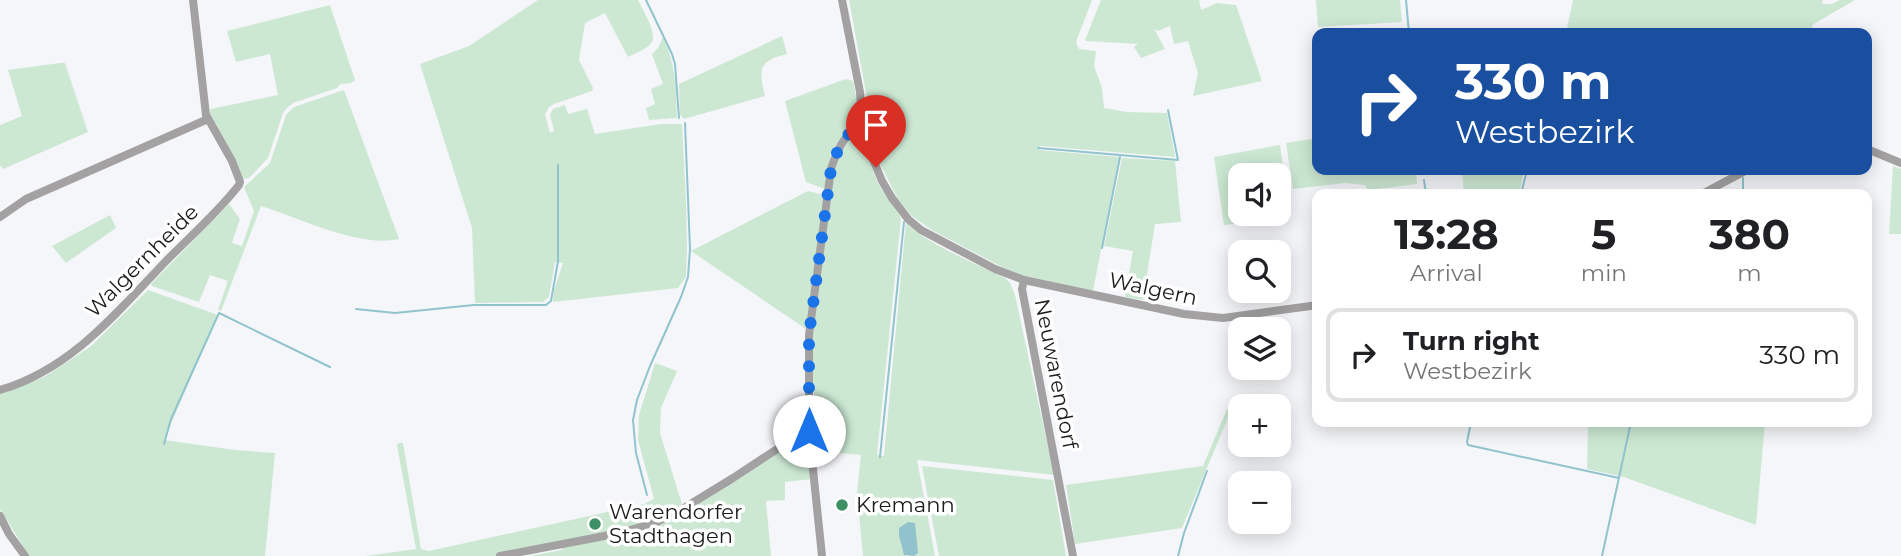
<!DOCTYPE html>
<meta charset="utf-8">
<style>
:root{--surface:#fff;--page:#f6f6f6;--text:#202124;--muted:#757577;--line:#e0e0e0}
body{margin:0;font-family:Montserrat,sans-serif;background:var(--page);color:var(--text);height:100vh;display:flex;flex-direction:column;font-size:26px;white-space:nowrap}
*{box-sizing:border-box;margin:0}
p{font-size:23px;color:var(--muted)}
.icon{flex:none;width:38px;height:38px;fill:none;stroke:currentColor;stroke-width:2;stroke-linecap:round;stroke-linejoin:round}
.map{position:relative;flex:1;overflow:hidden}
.sheet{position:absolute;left:1312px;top:189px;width:560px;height:238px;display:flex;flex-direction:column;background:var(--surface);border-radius:14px;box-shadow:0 4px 18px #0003}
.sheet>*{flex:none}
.guide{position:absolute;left:1312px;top:28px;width:560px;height:147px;border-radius:14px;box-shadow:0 4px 18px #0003;background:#1a4fa0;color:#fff;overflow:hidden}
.buttons{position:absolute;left:1228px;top:163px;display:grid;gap:14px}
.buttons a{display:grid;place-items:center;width:63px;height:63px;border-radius:14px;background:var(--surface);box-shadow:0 4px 18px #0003;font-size:35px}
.pin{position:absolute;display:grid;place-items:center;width:60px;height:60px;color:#fff;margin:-72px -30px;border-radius:50% 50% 50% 0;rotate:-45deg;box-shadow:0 0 7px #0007}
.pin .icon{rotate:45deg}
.me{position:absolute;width:77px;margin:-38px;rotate:0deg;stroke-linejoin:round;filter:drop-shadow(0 0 5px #0008)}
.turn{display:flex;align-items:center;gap:24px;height:147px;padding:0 28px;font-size:32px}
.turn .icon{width:91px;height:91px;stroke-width:2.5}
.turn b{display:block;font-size:49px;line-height:60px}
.eta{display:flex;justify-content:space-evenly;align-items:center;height:119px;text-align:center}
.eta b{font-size:42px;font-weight:700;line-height:49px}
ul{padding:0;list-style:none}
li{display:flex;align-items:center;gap:21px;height:94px;margin:0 14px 10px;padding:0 14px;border:4px solid var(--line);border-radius:14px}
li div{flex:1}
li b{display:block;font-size:26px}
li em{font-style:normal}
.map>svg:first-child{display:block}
</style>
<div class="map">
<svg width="1901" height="556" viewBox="0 0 1901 556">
<rect width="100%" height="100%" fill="#f5f6f9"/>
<g fill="#cce8d3" fill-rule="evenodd">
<path d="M538 0H638C643 10 657 33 652 42 648 49 635 53 628 57L605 13 585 23 579 60 593 88 592 91 554 104 549 107 545 114 550 133 554 131 550 115 553 109 565 105 568 114 587 109 595 134 661 124H682L686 202 687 249 686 277 678 288 553 302 554 290 563 263 555 262 549 297 543 302 475 303 472 228 420 64 469 46Z"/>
<polygon points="849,0 1092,0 1076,42 1079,49 1096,51 1094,66 1102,88 1104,108 1127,112 1167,113 1175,157 1040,146 1039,150 1119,157 1093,291 1021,275 1002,267 930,229 912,216 898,199 873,150 870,137 882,135 880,120 871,120"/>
<polygon points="1101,0 1199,0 1201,10 1217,3 1236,5 1262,81 1193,96 1198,73 1188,41 1174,44 1170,26 1158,31 1154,29 1165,49 1141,58 1134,47 1138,44 1086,41 1085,40"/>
<polygon points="1316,0 1400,0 1402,22 1318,27"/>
<polygon points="1573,0 1823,0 1822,4 1832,4 1840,0 1855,0 1812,25 1813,33 1738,33 1734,31 1727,33 1720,29 1718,30 1717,33 1566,33"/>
<polygon points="330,5 355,80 351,83 340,84 337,88 293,103 287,108 283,113 268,158 249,178 242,179 209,114 211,109 278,95 270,54 236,62 227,31"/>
<path d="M782 36 787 54C757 61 759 70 765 96L684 119 680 115 679 84Z"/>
<path d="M663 37C676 65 676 88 677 118L649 120 646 108 655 104 651 89 663 84 652 54 658 48Z"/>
<polygon points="60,63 65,63 88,132 3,169 0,165 0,125 22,116 8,70"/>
<polygon points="846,79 853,81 858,107 858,114 831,152 825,189 806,182 785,101"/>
<path d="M344 90 399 239C359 248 300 218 261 206L221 311 218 310 228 281 210 275 199 302 152 286 151 284 229 204 240 219 232 243 242 246 254 211 244 187 270 163 286 115 294 107Z"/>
<path d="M851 137H860L878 184 901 218 877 455 884 456 906 222C924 243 979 265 1005 278L1010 283 1015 295 1054 475 917 460 935 556H914L918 553 899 536 902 548 906 556H863L857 493 861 455 815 451 813 401 815 398 813 387V335L834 172 839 156Z"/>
<polygon points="1318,138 1318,170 1416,170 1417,184 1368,190 1365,185 1345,183 1293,189 1286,143"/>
<path d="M1280 145 1290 218 1224 225 1214 157ZM1241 175H1279V214H1241Z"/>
<polygon points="1122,158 1175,161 1181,222 1155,224 1143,300 1125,297 1133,251 1104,246"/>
<polygon points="1893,166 1901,169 1901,234 1889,234"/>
<polygon points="1462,170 1524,170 1519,194 1464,194"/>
<polygon points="808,191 824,195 806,329 691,251"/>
<polygon points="110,215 116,228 66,263 52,246"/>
<polygon points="148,290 218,315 164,440 235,450 275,453 265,556 29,556 0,509 0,394 44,377 90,347"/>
<polygon points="655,363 677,371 661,408 660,433 682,504 657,518 627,528 622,540 670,521 801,438 807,441 812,479 785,482 785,500 766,501 771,556 529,556 562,550 562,547 504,556 366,556 416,549 397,445 399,443 403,443 421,549 429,551 644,504 654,499 638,440 639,415"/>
<polygon points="1232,408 1182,528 1075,544 1066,485 1203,466 1227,409"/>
<polygon points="1588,422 1765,422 1756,525 1624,477 1587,469"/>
<polygon points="922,466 1053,480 1066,556 939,556"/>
</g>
<polygon fill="#91c3cd" points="908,522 915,523 918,553 914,556 904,555 899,536 899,528"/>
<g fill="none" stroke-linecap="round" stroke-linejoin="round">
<g stroke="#91c3cd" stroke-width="2">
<polyline points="646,0 672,54 675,64 679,118"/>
<polyline points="1406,0 1409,33"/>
<polyline points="1038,148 1178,160 1168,110"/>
<polyline points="1424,180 1426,194"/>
<polyline points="1521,194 1527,170"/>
<polyline points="1743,194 1743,178"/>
<polyline points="1102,248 1120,157"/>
<polyline points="356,309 395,313 474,305 546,305 551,301 558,261 558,165"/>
<polyline points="1471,422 1467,442 1468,445 1619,478"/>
<polyline points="164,444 171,419 219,313 330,367"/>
<polyline points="880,457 904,222"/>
<polyline points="647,495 636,453 633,420 637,400 650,366 681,297 688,277 690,249 685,123"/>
<polyline points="1178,556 1184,533 1207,471"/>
<polyline points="1602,556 1631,422"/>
</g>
<g stroke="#a3a1a1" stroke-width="8">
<polyline points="842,0 860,92 862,124 870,152 882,181 892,198 908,219 921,230 995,269 1024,280 1184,314 1223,318 1318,305"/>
<polyline points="1867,149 1901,163"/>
<polyline points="1702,194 1747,170"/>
<polyline points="0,217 26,199 208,119"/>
<polyline points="1024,280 1022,289 1073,556"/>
<path d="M0 390C72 369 118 311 168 259 192 235 218 212 239 185L240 182 232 161 206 115 193 0"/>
<polyline points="0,516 9,534 25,556"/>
<polyline points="500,556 620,533 657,522 676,513 733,478 800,434 809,431"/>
<path d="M822 556 809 431V335L831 169C837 150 844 134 862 124"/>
</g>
</g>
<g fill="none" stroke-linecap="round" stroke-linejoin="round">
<path stroke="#1a73e8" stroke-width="12" stroke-dasharray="0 21.6" d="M809 431V335L831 169C837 150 844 134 862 124L876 167"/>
</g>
<g fill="#3c9063" stroke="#fff" stroke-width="2.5">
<circle cx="842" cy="505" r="7"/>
<circle cx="595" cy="524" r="7"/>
</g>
<g text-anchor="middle" stroke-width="7" stroke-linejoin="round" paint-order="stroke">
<g font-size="21" fill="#1b1b1c" stroke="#fff">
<text transform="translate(142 261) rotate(-45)" y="7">Walgernheide</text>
<text transform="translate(1153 289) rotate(12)" y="7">Walgern</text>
<text transform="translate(1056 374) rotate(79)" y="7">Neuwarendorf</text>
</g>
<g font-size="21" fill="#1b1b1c" stroke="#fff" text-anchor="start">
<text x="856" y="512">Kremann</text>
<text x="609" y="519">Warendorfer<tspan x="609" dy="24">Stadthagen</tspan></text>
</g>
</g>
</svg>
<div class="buttons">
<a><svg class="icon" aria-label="sound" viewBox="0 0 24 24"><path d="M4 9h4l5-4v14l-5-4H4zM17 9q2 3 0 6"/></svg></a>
<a><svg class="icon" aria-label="search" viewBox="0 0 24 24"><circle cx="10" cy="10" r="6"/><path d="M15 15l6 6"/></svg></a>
<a><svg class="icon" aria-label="layers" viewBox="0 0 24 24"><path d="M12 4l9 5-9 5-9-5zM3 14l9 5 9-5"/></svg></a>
<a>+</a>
<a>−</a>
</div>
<div class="pin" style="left:876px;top:167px;background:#d93025"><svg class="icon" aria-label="arrive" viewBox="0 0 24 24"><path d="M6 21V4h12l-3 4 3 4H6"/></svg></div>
<svg class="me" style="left:809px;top:431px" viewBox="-20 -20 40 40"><circle r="19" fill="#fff"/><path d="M0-13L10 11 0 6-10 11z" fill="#1a73e8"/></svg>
<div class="guide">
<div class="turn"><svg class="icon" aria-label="right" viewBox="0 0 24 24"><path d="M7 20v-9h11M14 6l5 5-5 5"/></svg><div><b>330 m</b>Westbezirk</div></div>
</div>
<section class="sheet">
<div class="eta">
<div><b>13:28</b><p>Arrival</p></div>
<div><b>5</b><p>min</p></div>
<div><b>380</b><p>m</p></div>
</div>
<ul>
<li><svg class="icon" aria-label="right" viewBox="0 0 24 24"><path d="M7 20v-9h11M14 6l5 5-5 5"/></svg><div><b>Turn right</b><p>Westbezirk</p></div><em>330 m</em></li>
</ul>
</section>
</div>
